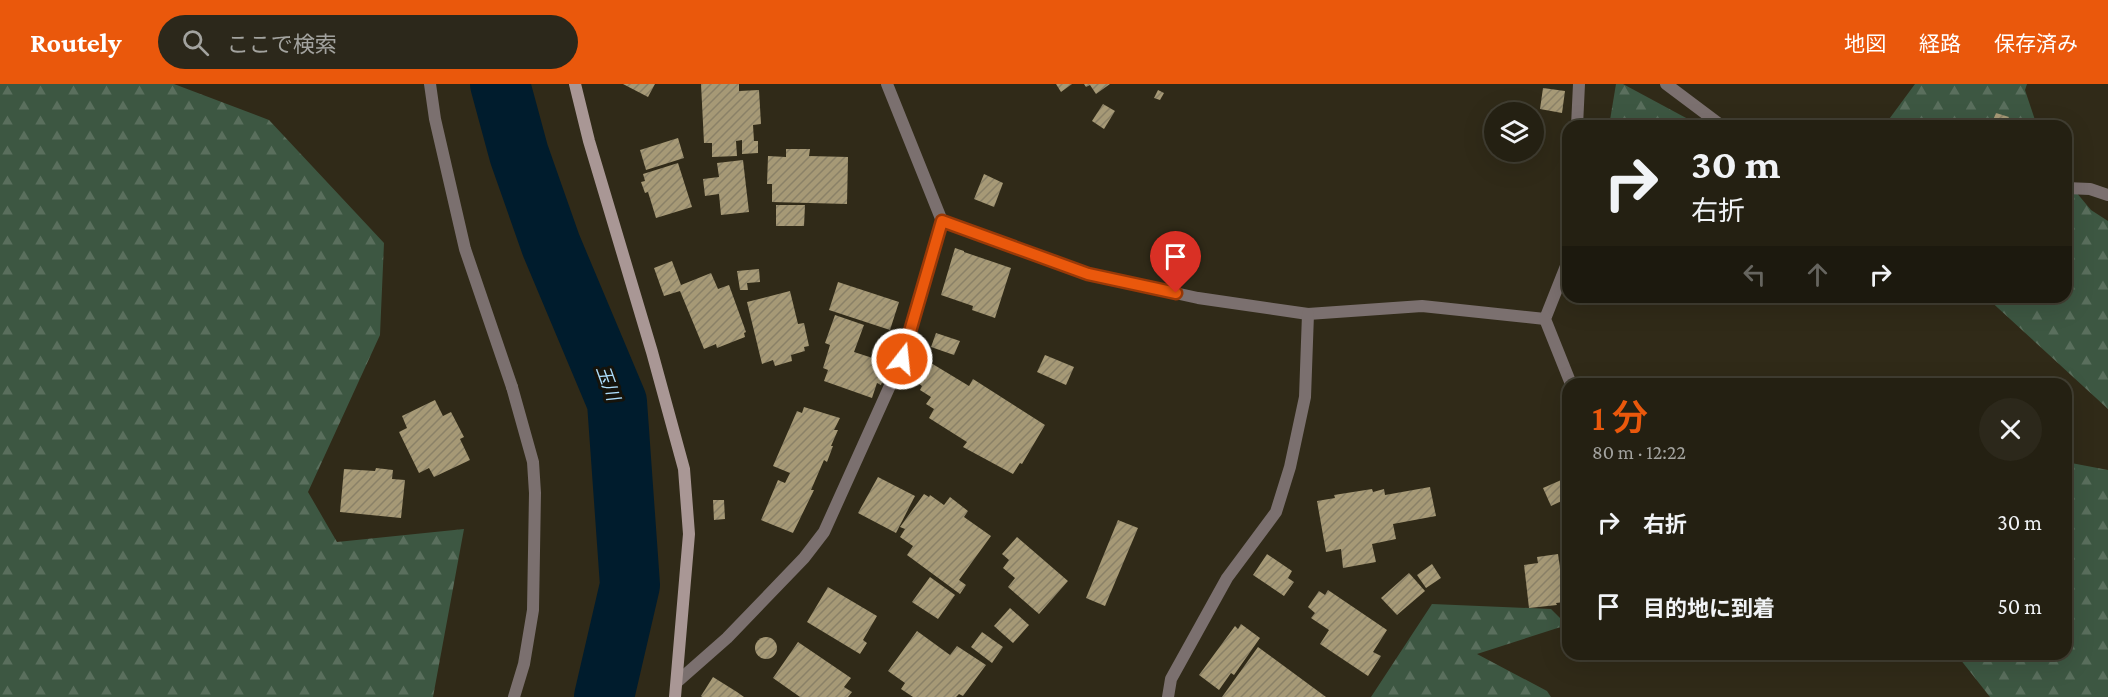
<!DOCTYPE html>
<html lang="ja">
<meta charset="utf-8">
<style>
:root{--surface:#242012;--page:#2c281b;--text:#f1f3f6;--muted:#a3a39f;--line:#413e32;--accent:#ea580c}
body{margin:0;font-family:"Crimson Pro","Noto Sans JP",serif;background:var(--page);color:var(--text);height:100vh;display:flex;flex-direction:column;font-size:22px;white-space:nowrap}
*{box-sizing:border-box;margin:0}
p{font-size:20px;color:var(--muted)}
.icon{flex:none;width:33px;height:33px;fill:none;stroke:currentColor;stroke-width:2;stroke-linecap:round;stroke-linejoin:round}
.map{position:relative;flex:1;overflow:hidden}
.details{position:absolute;left:1562px;top:294px;width:510px;height:282px;display:flex;flex-direction:column;background:var(--surface);border-radius:18px;box-shadow:0 6px 24px #0002,0 0 0 2px var(--line)}
.details>*{flex:none}
.guide{position:absolute;left:1562px;top:36px;width:510px;height:183px;border-radius:18px;box-shadow:0 6px 24px #0002,0 0 0 2px var(--line);background:#242012;color:var(--text);overflow:hidden}
.buttons{position:absolute;left:1484px;top:18px;display:grid;gap:12px}
.buttons a{display:grid;place-items:center;width:60px;height:60px;border-radius:50%;background:var(--surface);box-shadow:0 6px 24px #0002,0 0 0 2px var(--line);font-size:30px}
.pin{position:absolute;display:grid;place-items:center;width:51px;height:51px;color:#fff;margin:-62px -26px;border-radius:50% 50% 50% 0;rotate:-45deg;box-shadow:0 0 6px #0007}
.pin .icon{rotate:45deg}
.me{position:absolute;width:66px;margin:-33px;rotate:16deg;stroke-linejoin:round;filter:drop-shadow(0 0 4px #0008)}
.turn{display:flex;align-items:center;gap:21px;height:126px;padding:0 30px;font-size:27px}
.turn .icon{width:78px;height:78px;stroke-width:2.5}
.turn b{display:block;font-size:42px;line-height:51px}
.lanes{display:flex;align-items:center;height:57px;padding:0 30px;background:#0003;justify-content:center;gap:30px;direction:ltr}
.lanes .off{opacity:.35}
.round{display:grid;place-items:center;flex:none;width:63px;height:63px;border-radius:32px;background:var(--page)}
.headline{display:flex;align-items:center;justify-content:space-between;height:102px;padding:0 30px}
h1{font-size:36px;font-weight:600;line-height:45px;color:var(--accent)}
ul{padding:0;list-style:none}
li{display:flex;align-items:center;gap:18px;height:84px;padding:0 30px}
li div{flex:1}
li b{display:block;font-size:22px}
li em{font-style:normal}
header{display:flex;align-items:center;gap:36px;box-sizing:border-box;height:84px;padding:0 30px;background:var(--accent);color:#fff}
header strong{font-size:28px}
nav{display:flex;gap:33px;margin-inline-start:auto;font-size:21px}
.search{width:420px;height:54px;background:var(--page);display:flex;align-items:center;gap:15px;box-sizing:border-box;padding:0 21px;border-radius:33px;color:var(--muted);font-size:22px}
.map>svg:first-child{display:block}
</style>
<header>
<strong>Routely</strong>
<div class="search"><svg class="icon" aria-label="search" viewBox="0 0 24 24"><circle cx="10" cy="10" r="6"/><path d="M15 15l6 6"/></svg>ここで検索</div>
<nav><a>地図</a><a>経路</a><a>保存済み</a></nav>
</header>
<div class="map">
<svg width="2108" height="613" viewBox="0 0 2108 613">
<defs>
<pattern id="forest-firs" width="22" height="20" patternUnits="userSpaceOnUse" patternTransform="scale(1.5)"><rect width="22" height="20" fill="#3d5742"/><path d="M5 1l3.5 6h-7zM16 11l3.5 6h-7z" fill="#5a6f5d"/></pattern>
<pattern id="building-hatch" width="6" height="6" patternUnits="userSpaceOnUse" patternTransform="scale(1.5)"><rect width="6" height="6" fill="#a69976"/><path d="M-1 1l2-2M0 6l6-6M5 7l2-2" fill="none" stroke="#8a8167"/></pattern>
</defs>
<rect width="100%" height="100%" fill="#302a18"/>
<g fill="url(#forest-firs)">
<polygon points="0,0 174,0 269,36 384,159 380,251 308,408 337,458 464,445 433,613 0,613"/>
<polygon points="1616,0 1623,0 1701,42 1609,42"/>
<polygon points="1915,0 2027,0 2025,6 2037,42 1884,42"/>
<polygon points="2066,96 2091,126 2108,137 2108,325 1986,213 2066,213"/>
<polygon points="2066,378 2108,386 2108,613 1990,613 1956,570 2066,570"/>
<polygon points="1432,520 1551,525 1567,541 1477,570 1547,607 1551,613 1371,613"/>
</g>
<g fill="none" stroke-linecap="round" stroke-linejoin="round">
<polyline stroke="#001c2d" stroke-width="60" points="500,0 519,70 551,161 617,318 630,501 604,613"/>
</g>
<g fill="url(#building-hatch)">
<polygon points="623,0 655,0 648,13"/>
<polygon points="701,0 739,0 739,7 759,6 761,40 753,41 754,57 758,57 758,69 742,70 742,56 736,57 737,72 712,73 712,59 704,59"/>
<polygon points="1056,0 1072,0 1061,8"/>
<polygon points="1084,0 1110,0 1096,10 1090,1 1086,3"/>
<polygon points="1543,4 1565,7 1562,29 1540,25"/>
<polygon points="1158,6 1164,9 1160,16 1154,14"/>
<polygon points="1103,20 1115,27 1104,45 1092,37"/>
<polygon points="1996,29 2009,33 2006,42 1991,41"/>
<polygon points="678,54 684,74 646,86 640,66"/>
<polygon points="786,65 810,65 809,72 848,73 847,120 772,118 772,100 767,100 768,72 786,73"/>
<polygon points="743,76 749,128 721,131 719,110 705,112 703,95 719,93 717,79"/>
<polygon points="678,79 692,123 656,134 648,108 645,109 641,98 645,97 643,90"/>
<polygon points="984,90 1003,99 994,123 974,115"/>
<polygon points="776,121 805,121 804,142 776,142"/>
<polygon points="955,164 964,167 964,168 1011,184 995,234 972,226 973,222 941,211"/>
<polygon points="672,177 681,201 711,189 718,205 729,201 746,248 744,249 745,253 717,264 716,260 704,265 680,207 664,212 654,184"/>
<polygon points="759,185 760,198 747,199 748,206 740,206 737,187"/>
<polygon points="838,198 899,218 890,246 829,226"/>
<polygon points="790,207 798,240 804,239 809,262 804,263 805,267 791,271 792,277 775,282 773,276 762,280 747,218"/>
<polygon points="835,231 864,241 854,268 885,278 883,282 887,283 881,301 877,299 872,314 824,297 828,286 823,284 830,261 825,259"/>
<polygon points="936,249 960,257 954,271 931,263"/>
<polygon points="1045,271 1074,283 1066,301 1037,288"/>
<polygon points="931,279 969,302 973,295 1045,341 1022,380 1020,379 1013,390 963,363 967,358 929,334 934,325 926,320 931,313 920,306 922,302 918,299"/>
<polygon points="435,316 443,332 451,328 464,353 460,355 470,376 434,393 429,384 419,389 399,348 407,344 402,332"/>
<polygon points="804,323 840,334 834,346 838,346 831,362 833,362 827,378 824,376 811,406 814,406 793,449 761,436 778,396 785,399 790,389 773,382 797,327 802,329"/>
<polygon points="376,384 393,386 392,395 405,396 401,434 340,428 344,385 375,387"/>
<polygon points="878,393 915,412 896,449 858,429"/>
<polygon points="1568,393 1568,414 1551,422 1543,404"/>
<polygon points="1430,403 1436,432 1393,440 1396,455 1372,460 1376,478 1343,484 1341,465 1326,468 1317,417 1335,414 1334,411 1372,405 1373,408 1384,405 1385,411"/>
<polygon points="924,410 929,413 930,411 944,421 950,413 968,427 964,433 991,452 959,496 966,501 960,510 907,471 913,462 900,453 905,445 900,443"/>
<polygon points="713,416 724,416 725,435 714,436"/>
<polygon points="1118,436 1138,444 1105,522 1086,514"/>
<polygon points="1017,453 1068,497 1039,530 1008,503 1015,494 1003,484 1009,476 1002,470"/>
<polygon points="1267,470 1292,487 1288,494 1294,498 1284,512 1253,491"/>
<polygon points="1558,470 1565,518 1556,519 1557,521 1529,524 1524,481 1538,479 1537,473"/>
<polygon points="1432,480 1441,494 1426,504 1417,491"/>
<polygon points="1409,489 1425,507 1397,531 1381,514"/>
<polygon points="930,493 955,511 938,535 912,518"/>
<polygon points="828,503 877,532 863,556 867,559 860,570 807,538"/>
<polygon points="1328,506 1387,546 1373,568 1381,572 1368,592 1320,560 1329,546 1311,534 1315,529 1308,523 1319,507 1325,511"/>
<polygon points="1010,524 1029,541 1013,559 994,542"/>
<polygon points="1241,540 1260,554 1234,591 1231,589 1219,606 1199,591 1235,542 1238,545"/>
<polygon points="917,547 950,571 957,562 986,581 963,612 959,610 956,613 913,613 901,605 905,599 888,587"/>
<polygon points="982,548 1003,563 992,579 971,563"/>
<circle cx="766" cy="564" r="11"/>
<polygon points="798,558 851,594 844,603 852,608 848,613 800,613 773,594"/>
<polygon points="1258,563 1326,613 1222,613"/>
<polygon points="713,593 737,608 744,613 702,613 701,612"/>
</g>
<g fill="none" stroke-linecap="round" stroke-linejoin="round">
<polyline stroke="#7b706f" stroke-width="12" points="430,0 435,35 465,165 512,303"/>
<g stroke="#7b706f" stroke-width="12">
<polyline points="1666,0 1722,42"/>
<polyline points="1577,42 1579,0"/>
<polyline points="2066,104 2090,105 2108,111"/>
<polyline points="942,137 1088,190 1198,214 1308,230 1422,222 1545,235"/>
<polyline points="1568,177 1545,235 1571,300"/>
<polyline points="512,303 533,378 535,409 533,526 524,580 514,613"/>
<polyline points="677,598 727,554 804,474 824,448 902,275 942,137 887,0"/>
<polyline points="1168,613 1171,595 1227,494 1276,428 1290,383 1305,313 1308,230"/>
</g>
<polyline stroke="#a99795" stroke-width="12" points="575,0 589,57 652,268 684,385 689,450 675,613"/>
</g>
<g fill="none" stroke-linecap="round" stroke-linejoin="round">
<g stroke="#983908" stroke-width="15">
<polyline id="route" points="902,275 942,137 1088,190 1176,209"/>
</g>
<use href="#route" stroke="#ea580c" stroke-width="10"/>
</g>
<g text-anchor="middle" stroke-width="6" stroke-linejoin="round" paint-order="stroke">
<g font-size="18" font-style="italic" fill="#adddfb" stroke="#15130b">
<text transform="translate(608 299) rotate(70)" y="6">玉川</text>
</g>
</g>
</svg>
<div class="buttons">
<a><svg class="icon" aria-label="layers" viewBox="0 0 24 24"><path d="M12 4l9 5-9 5-9-5zM3 14l9 5 9-5"/></svg></a>
</div>
<div class="pin" style="left:1176px;top:209px;background:#d93025"><svg class="icon" aria-label="arrive" viewBox="0 0 24 24"><path d="M6 21V4h12l-3 4 3 4H6"/></svg></div>
<svg class="me" style="left:902px;top:275px" viewBox="-20 -20 40 40"><circle r="17" fill="#ea580c" stroke="#fff" stroke-width="3"/><path d="M0-11L8 9 0 5-8 9z" fill="#fff"/></svg>
<div class="guide">
<div class="turn"><svg class="icon" aria-label="right" viewBox="0 0 24 24"><path d="M7 20v-9h11M14 6l5 5-5 5"/></svg><div><b>30 m</b>右折</div></div>
<div class="lanes"><svg class="icon off" aria-label="left" viewBox="0 0 24 24"><path d="M17 20v-9H6M10 6l-5 5 5 5"/></svg><svg class="icon off" aria-label="ahead" viewBox="0 0 24 24"><path d="M12 20V5M6 11l6-6 6 6"/></svg><svg class="icon" aria-label="right" viewBox="0 0 24 24"><path d="M7 20v-9h11M14 6l5 5-5 5"/></svg></div>
</div>
<section class="details">
<div class="headline"><div><h1>1 分</h1><p>80 m · 12:22</p></div><a class="round"><svg class="icon" aria-label="close" viewBox="0 0 24 24"><path d="M6 6l12 12M18 6L6 18"/></svg></a></div>
<ul>
<li><svg class="icon" aria-label="right" viewBox="0 0 24 24"><path d="M7 20v-9h11M14 6l5 5-5 5"/></svg><div><b>右折</b></div><em>30 m</em></li>
<li><svg class="icon" aria-label="arrive" viewBox="0 0 24 24"><path d="M6 21V4h12l-3 4 3 4H6"/></svg><div><b>目的地に到着</b></div><em>50 m</em></li>
</ul>
</section>
</div>
